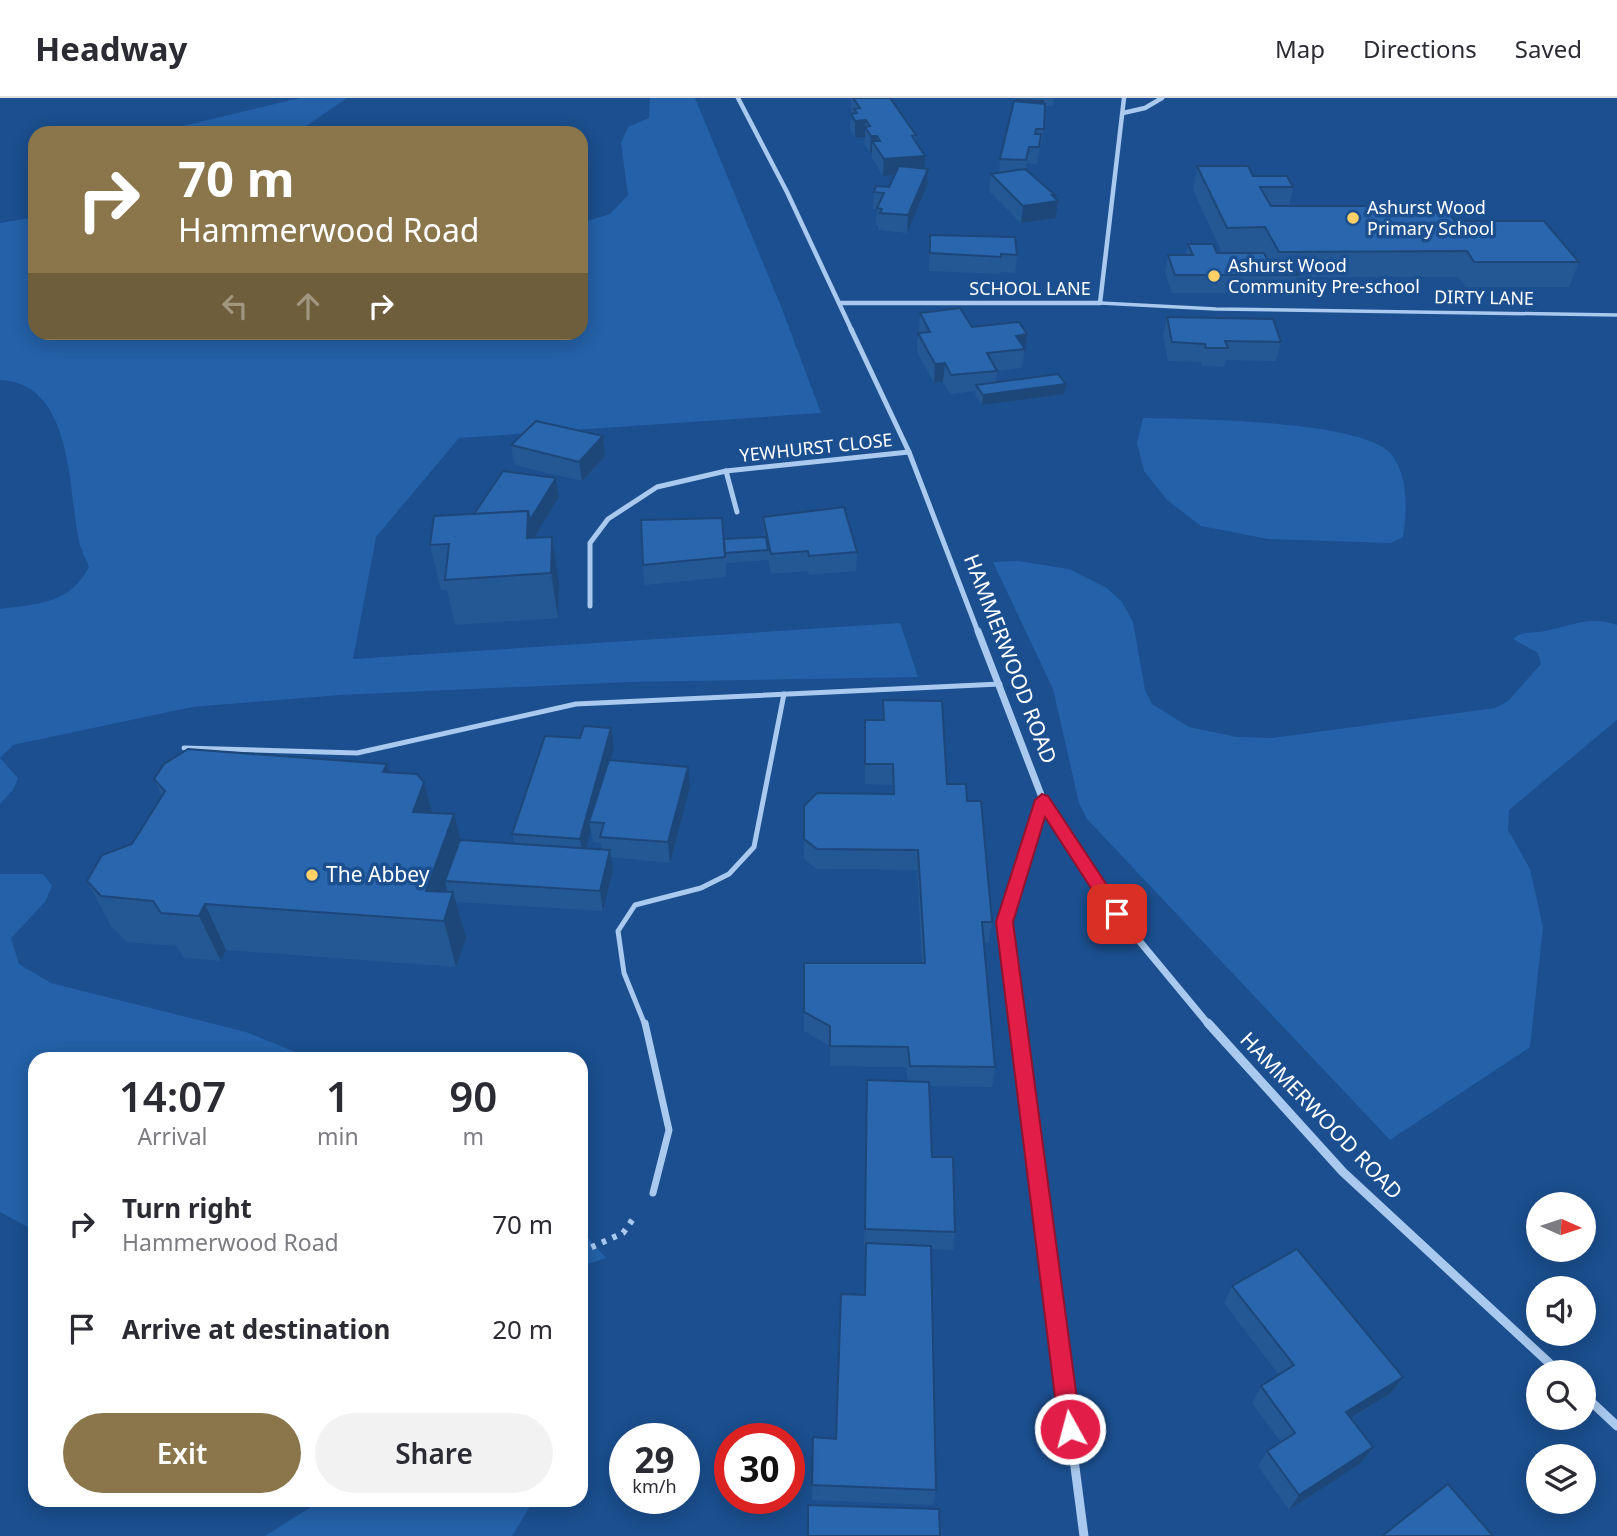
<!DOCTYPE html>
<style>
:root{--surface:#fff;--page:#f2f2f3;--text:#2b2b33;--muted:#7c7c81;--line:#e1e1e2;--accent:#8a764a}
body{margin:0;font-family:"Noto Sans",sans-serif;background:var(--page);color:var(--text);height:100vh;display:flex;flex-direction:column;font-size:26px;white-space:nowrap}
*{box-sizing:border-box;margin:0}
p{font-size:23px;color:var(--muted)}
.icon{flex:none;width:38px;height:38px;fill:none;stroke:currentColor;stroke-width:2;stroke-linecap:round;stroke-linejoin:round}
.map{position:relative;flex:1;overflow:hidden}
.sheet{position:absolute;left:28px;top:954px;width:560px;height:455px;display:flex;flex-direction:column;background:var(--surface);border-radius:21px;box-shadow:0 4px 18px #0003}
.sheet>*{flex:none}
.banner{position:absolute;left:28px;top:28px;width:560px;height:214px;border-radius:21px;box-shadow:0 4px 18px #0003;background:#8a764a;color:#fff;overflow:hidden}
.needle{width:46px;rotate:93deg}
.fabs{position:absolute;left:1526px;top:1094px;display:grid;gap:14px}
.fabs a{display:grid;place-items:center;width:70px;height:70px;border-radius:50%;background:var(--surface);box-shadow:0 4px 18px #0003;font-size:35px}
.speed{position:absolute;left:609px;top:1325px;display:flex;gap:14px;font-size:35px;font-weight:700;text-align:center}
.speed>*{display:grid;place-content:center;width:91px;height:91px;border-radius:50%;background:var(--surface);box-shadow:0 4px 18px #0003;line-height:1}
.speed small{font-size:18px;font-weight:400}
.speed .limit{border:10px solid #d22;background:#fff;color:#111}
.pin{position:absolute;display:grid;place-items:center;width:60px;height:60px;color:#fff;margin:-30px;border-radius:14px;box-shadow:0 4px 10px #0006}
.me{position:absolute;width:77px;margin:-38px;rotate:353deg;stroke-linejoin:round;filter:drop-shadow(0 0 5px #0008)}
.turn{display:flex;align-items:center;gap:24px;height:147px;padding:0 35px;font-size:32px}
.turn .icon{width:91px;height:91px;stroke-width:2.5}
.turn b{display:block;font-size:49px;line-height:60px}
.lanes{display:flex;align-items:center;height:66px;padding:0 35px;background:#0003;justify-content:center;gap:35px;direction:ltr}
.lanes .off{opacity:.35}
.eta{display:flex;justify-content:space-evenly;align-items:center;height:119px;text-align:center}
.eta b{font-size:42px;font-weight:600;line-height:49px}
.cta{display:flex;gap:14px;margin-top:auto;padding:14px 35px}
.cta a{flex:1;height:80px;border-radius:42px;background:var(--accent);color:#fff;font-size:28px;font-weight:600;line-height:80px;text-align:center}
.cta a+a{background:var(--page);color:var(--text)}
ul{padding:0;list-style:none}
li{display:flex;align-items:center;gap:21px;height:105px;padding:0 35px}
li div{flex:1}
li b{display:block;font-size:26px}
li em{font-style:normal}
header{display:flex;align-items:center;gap:42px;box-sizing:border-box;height:98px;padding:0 35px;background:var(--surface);border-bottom:2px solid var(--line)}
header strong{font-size:33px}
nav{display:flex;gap:38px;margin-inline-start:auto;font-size:24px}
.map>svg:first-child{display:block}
</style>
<header>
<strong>Headway</strong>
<nav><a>Map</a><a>Directions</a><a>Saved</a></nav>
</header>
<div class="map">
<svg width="1617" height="1438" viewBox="0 0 1617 1438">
<rect width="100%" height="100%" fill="#1b4f8f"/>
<g fill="#2461a8">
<polygon points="300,0 347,0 296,35 181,35 183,28"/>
<path d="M650 0H695L782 211 821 315 459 340 376 439 353 561 900 525 918 579 628 584 340 597 192 609 13 647 0 660 18 680 13 692 0 706V511C37 506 70 506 89 469 86 461 81 452 79 443 68 392 74 285 0 282V125L35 119V234H581V125L610 116 628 97 621 45 628 29 649 20Z"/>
<path d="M1143 320C1190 321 1362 322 1391 356 1409 378 1407 414 1403 439L1391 445 1268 441 1201 428 1167 402 1144 373 1137 345Z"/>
<path d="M1018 463 1069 471 1107 490 1122 504 1133 524 1145 592 1152 606 1189 629 1237 639 1272 640 1495 610 1508 603 1541 566 1538 555 1513 541C1522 532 1533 536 1545 533 1570 528 1591 517 1617 527V622L1509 712 1508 732 1530 771 1543 829 1530 949 1390 1042 1087 721 1079 705 1053 591 993 464Z"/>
<polygon points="0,776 43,776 52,788 45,804 11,840 19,866 51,885 246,934 313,961 35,961 35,1133 0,1114"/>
<polygon points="581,1132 606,1160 581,1168"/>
<polygon points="322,1402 534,1402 512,1438 265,1438"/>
</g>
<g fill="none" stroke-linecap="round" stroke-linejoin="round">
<polyline stroke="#a9c9ee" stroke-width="6" stroke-dasharray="4.5 7" stroke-linecap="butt" points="581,1154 623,1135 633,1121"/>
<polyline stroke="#a9c9ee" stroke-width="3.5" points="1100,205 1216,211 1617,217"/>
<g stroke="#a9c9ee" stroke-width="5">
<polyline points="184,650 357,655 576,606 1000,586"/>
<polyline points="645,927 624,875 618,833 635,807 701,790 729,776 754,749 784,596"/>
</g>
<polyline stroke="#a9c9ee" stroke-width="7" points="645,925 669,1032 653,1095"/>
<g stroke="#a9c9ee" stroke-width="4.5">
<polyline points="738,0 787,94 852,233"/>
<polyline points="1123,15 1145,10 1162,0"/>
<polyline points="839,205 1100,205 1124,0"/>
</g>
<g stroke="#a9c9ee" stroke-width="5">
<polyline points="851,231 909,354 978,534"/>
<polyline points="726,373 737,414"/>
<polyline points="590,508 590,445 608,421 657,389 726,373 909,354"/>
</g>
<g stroke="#a9c9ee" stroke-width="7">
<polyline points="978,533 1043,702 1117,816 1209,927"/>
<polyline points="1017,927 1004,824 1043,702"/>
</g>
<g stroke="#a9c9ee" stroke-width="9">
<polyline points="1017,925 1084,1438"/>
<polyline points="1208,925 1343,1074 1559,1274"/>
<polyline points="1584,1297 1617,1328"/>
</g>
</g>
<g fill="#245895" fill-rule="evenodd">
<polygon points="851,0 890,0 916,37 916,44 924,71 928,71 927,88 907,135 879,132 879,128 876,127 877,111 873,111 874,94 889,89 895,77 883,78 872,60 872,55 870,55 864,45 865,39 855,40 850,32 851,16 853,16 851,13"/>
<polygon points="1017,0 1054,0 1053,8 1046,8 1045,12 1042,47 1040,47 1037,66 1027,65 1026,72 1058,103 1056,120 1021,125 989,93 991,76 999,75 1000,61"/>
<polygon points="1197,68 1253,78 1293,89 1289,108 1409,115 1455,123 1579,164 1569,189 1466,189 1458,179 1297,179 1293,195 1172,195 1165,175 1168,157 1186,157 1188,146 1217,155 1222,155 1193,92"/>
<polygon points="930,137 1017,157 1015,175 1000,174 999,176 929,173"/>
<polygon points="920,215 972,229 1027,236 1022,270 997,273 996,285 1064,296 982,307 975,297 976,293 950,296 943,284 934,285 917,254 918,235 920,235 919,233"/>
<polygon points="1167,219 1281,244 1276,263 1226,262 1224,269 1202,268 1201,264 1168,263 1163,237"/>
<polygon points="603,338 605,358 582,383 514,367 511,347"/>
<polygon points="559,399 534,440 552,439 559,484 558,520 455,527 447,492 441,492 430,447 474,416"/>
<polygon points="763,419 857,454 856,473 809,477 808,473 771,476 768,460 768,462 726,465 726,479 645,487 643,467 724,441 764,440"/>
<polygon points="883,602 947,686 967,703 992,824 989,844 984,844 995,969 992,989 929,988 932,1059 955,1134 953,1152 931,1151 936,1392 933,1407 812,1402 813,1339 836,1341 864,1197 866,1150 864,1149 867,982 908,983 906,969 830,968 830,948 804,933 804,865 922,865 917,772 817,771 804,761 804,708 892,696 892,687 865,686 865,622 882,622"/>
<path d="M614 650 610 662 690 689 670 765 611 759 613 772 603 813 456 804 466 840 456 869 226 852 221 863 184 860 176 848 126 844 111 828 87 783 132 746 162 698 154 681 390 674 424 684 432 715 460 742 515 746 512 736ZM591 733 593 744 601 745 602 752 586 750Z"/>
<polygon points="1232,1188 1403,1279 1391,1295 1351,1321 1373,1349 1361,1365 1289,1412 1258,1368 1267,1353 1281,1344 1252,1305 1261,1288 1279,1277 1224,1205"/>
</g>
<g fill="#1d4779">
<polygon points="866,22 865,39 855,40 855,23"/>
<polygon points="871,38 877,38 876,50 872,43 872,55 870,55"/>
<polygon points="925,58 924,74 883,78 884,61"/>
<polygon points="928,71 927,88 907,135 908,117"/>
<polygon points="1052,97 1055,97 1055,104 1058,103 1056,120 1021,125 1023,108"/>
<polygon points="1027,236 1025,255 1024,255 1025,251 1016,238"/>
<polygon points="945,265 943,284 934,285 935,266"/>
<polygon points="1066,286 1064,296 982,307 983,297"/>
<polygon points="603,338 605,358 582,383 579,364"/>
<polygon points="556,380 559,399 533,442 527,440 528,413"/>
<polygon points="552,439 559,484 558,520 551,475"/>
<polygon points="611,630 614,650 593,724 589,724 591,733 583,761 580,741"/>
<polygon points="387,666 401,712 383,674"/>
<polygon points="688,669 690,689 670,765 668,744"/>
<polygon points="424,684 436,730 413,714"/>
<polygon points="454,716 466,762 445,783 450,803 453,794 466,840 456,869 444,823 426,793"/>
<polygon points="610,752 613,772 603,813 600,793"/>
<polygon points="205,806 226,852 221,863 199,818"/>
<polygon points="1403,1279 1391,1295 1335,1330 1346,1314"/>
<polygon points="1373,1349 1361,1365 1289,1412 1299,1397"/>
</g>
<g fill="#2a66ad" stroke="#1d4779" stroke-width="2">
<polygon points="853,0 890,0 916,37 912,38 925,58 884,61 872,43 880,43 877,38 871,38 865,29 870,28 866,22 855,23 851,16 857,15 854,11 860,10"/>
<polygon points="1017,2 1043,3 1043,5 1017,4"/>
<polygon points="1014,3 1045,6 1044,31 1036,31 1035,36 1041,36 1039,49 1029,49 1026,62 1000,61"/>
<polygon points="899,68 928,71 908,117 880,115 882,111 877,110 884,95 874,94 876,88 889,89"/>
<polygon points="1197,68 1248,68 1253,78 1287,78 1293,89 1260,89 1271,108 1404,108 1409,115 1449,115 1455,123 1544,123 1579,164 1474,164 1467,153 1279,154 1265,129 1227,130"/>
<polygon points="1025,71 1055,97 1052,97 1058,103 1023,108 991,76"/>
<polygon points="930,137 1015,139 1017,157 1001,156 1001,159 930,155"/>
<polygon points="1188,146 1213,146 1217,155 1264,155 1268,163 1291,163 1298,177 1175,177 1168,157 1193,157"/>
<polygon points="960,210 972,229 1019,224 1027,236 1016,238 1025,251 987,255 997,273 951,277 945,265 935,266 918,235 930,234 920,215"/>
<polygon points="1167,219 1273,221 1281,244 1225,243 1228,250 1206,250 1205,246 1172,244"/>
<polygon points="1058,276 1066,286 983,297 976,287"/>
<polygon points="536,323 603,338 579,364 511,347"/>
<polygon points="503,373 556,380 530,422 528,413 474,416"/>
<polygon points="844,409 857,454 809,458 808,453 771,456 763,419"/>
<polygon points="528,413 527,440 552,439 551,475 445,482 449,446 430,447 434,418"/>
<polygon points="722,420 725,459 643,467 641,422"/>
<polygon points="766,439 768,452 725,455 724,441"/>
<polygon points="883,602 942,603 947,686 966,686 967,703 981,703 992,824 982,824 995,969 910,968 908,949 830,948 830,928 804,914 804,865 925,865 918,752 817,751 804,741 804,708 817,695 894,696 893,666 865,666 865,622 884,622"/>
<polygon points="584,628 611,630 580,741 512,736 545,638 580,640"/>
<polygon points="188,651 387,666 383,674 417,676 424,684 413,714 454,716 426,793 453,794 444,823 205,806 199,818 161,815 153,803 101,798 87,783 102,757 132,746 165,693 154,681 164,666"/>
<polygon points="609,662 688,669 668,744 600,739 604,725 589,724"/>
<polygon points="460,742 610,752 600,793 445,783"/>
<polygon points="867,982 929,984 932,1059 953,1059 955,1134 865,1131"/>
<polygon points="866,1145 931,1148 936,1392 812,1387 813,1339 836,1341 841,1196 865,1197"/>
<polygon points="1297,1151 1403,1279 1346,1314 1373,1349 1299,1397 1267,1353 1295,1335 1261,1288 1294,1267 1232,1188"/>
<polygon points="1448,1386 1493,1438 1382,1438"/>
<polygon points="808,1407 939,1411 940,1438 808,1438"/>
</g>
<polygon fill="#e11d48" stroke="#92132f" stroke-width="2" points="1042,696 1048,698 1126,816 1123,821 1111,821 1045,719 1013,824 1081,1331 1078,1339 1070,1342 1062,1339 1059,1331 996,824 1035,702"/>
<g fill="#ffd166" stroke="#1b4f8f" stroke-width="2.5">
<circle cx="1353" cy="120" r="7"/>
<circle cx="1214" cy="178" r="7"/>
<circle cx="312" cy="777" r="7"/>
</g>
<g text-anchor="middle" stroke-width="7" stroke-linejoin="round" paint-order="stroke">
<g font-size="18" fill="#fff" stroke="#1b4f8f" text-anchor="start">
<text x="1367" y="116">Ashurst Wood<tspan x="1367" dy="21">Primary School</tspan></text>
<text x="1228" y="174">Ashurst Wood<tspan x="1228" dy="21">Community Pre-school</tspan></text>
</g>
<g font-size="18" fill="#fff" stroke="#1b4f8f">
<text x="1030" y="197">SCHOOL LANE</text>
<text transform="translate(1484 200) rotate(1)" y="6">DIRTY LANE</text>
<text transform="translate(816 350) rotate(-6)" y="6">YEWHURST CLOSE</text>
</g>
<g font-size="21" fill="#fff" stroke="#1b4f8f">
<text transform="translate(1010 561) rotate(69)" y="7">HAMMERWOOD ROAD</text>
<text transform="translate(1321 1018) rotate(46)" y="7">HAMMERWOOD ROAD</text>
</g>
<g font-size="21" fill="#fff" stroke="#1b4f8f" text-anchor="start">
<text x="326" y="784">The Abbey</text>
</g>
</g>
</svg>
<div class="fabs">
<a><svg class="needle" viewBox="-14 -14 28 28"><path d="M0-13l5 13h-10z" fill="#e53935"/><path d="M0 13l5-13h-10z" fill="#7c7c81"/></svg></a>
<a><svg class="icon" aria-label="sound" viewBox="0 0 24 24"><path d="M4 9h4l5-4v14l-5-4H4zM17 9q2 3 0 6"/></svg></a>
<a><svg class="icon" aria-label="search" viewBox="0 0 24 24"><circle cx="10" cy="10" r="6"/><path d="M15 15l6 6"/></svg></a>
<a><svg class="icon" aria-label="layers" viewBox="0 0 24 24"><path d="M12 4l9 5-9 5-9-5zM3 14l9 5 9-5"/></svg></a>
</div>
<div class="speed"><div>29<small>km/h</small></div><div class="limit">30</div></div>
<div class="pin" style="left:1117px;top:816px;background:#d93025"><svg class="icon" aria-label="arrive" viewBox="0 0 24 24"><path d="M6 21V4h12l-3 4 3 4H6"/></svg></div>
<svg class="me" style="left:1070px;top:1331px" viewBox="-20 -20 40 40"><circle r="17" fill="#e11d48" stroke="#fff" stroke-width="3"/><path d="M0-11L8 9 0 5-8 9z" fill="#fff"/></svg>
<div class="banner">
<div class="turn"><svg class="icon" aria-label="right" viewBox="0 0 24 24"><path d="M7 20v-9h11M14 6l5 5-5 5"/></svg><div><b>70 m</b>Hammerwood Road</div></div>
<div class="lanes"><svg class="icon off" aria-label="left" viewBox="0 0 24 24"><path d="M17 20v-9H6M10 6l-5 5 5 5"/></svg><svg class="icon off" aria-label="ahead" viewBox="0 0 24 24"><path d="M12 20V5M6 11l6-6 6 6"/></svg><svg class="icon" aria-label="right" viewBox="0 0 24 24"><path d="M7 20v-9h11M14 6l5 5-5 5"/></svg></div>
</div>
<section class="sheet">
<div class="eta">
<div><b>14:07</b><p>Arrival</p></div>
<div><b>1</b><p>min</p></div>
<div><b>90</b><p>m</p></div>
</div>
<ul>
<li><svg class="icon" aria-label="right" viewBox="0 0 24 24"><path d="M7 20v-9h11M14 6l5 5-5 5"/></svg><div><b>Turn right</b><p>Hammerwood Road</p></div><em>70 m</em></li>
<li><svg class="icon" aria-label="arrive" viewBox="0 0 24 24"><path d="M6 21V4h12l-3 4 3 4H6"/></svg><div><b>Arrive at destination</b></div><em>20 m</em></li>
</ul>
<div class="cta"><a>Exit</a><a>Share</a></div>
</section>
</div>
